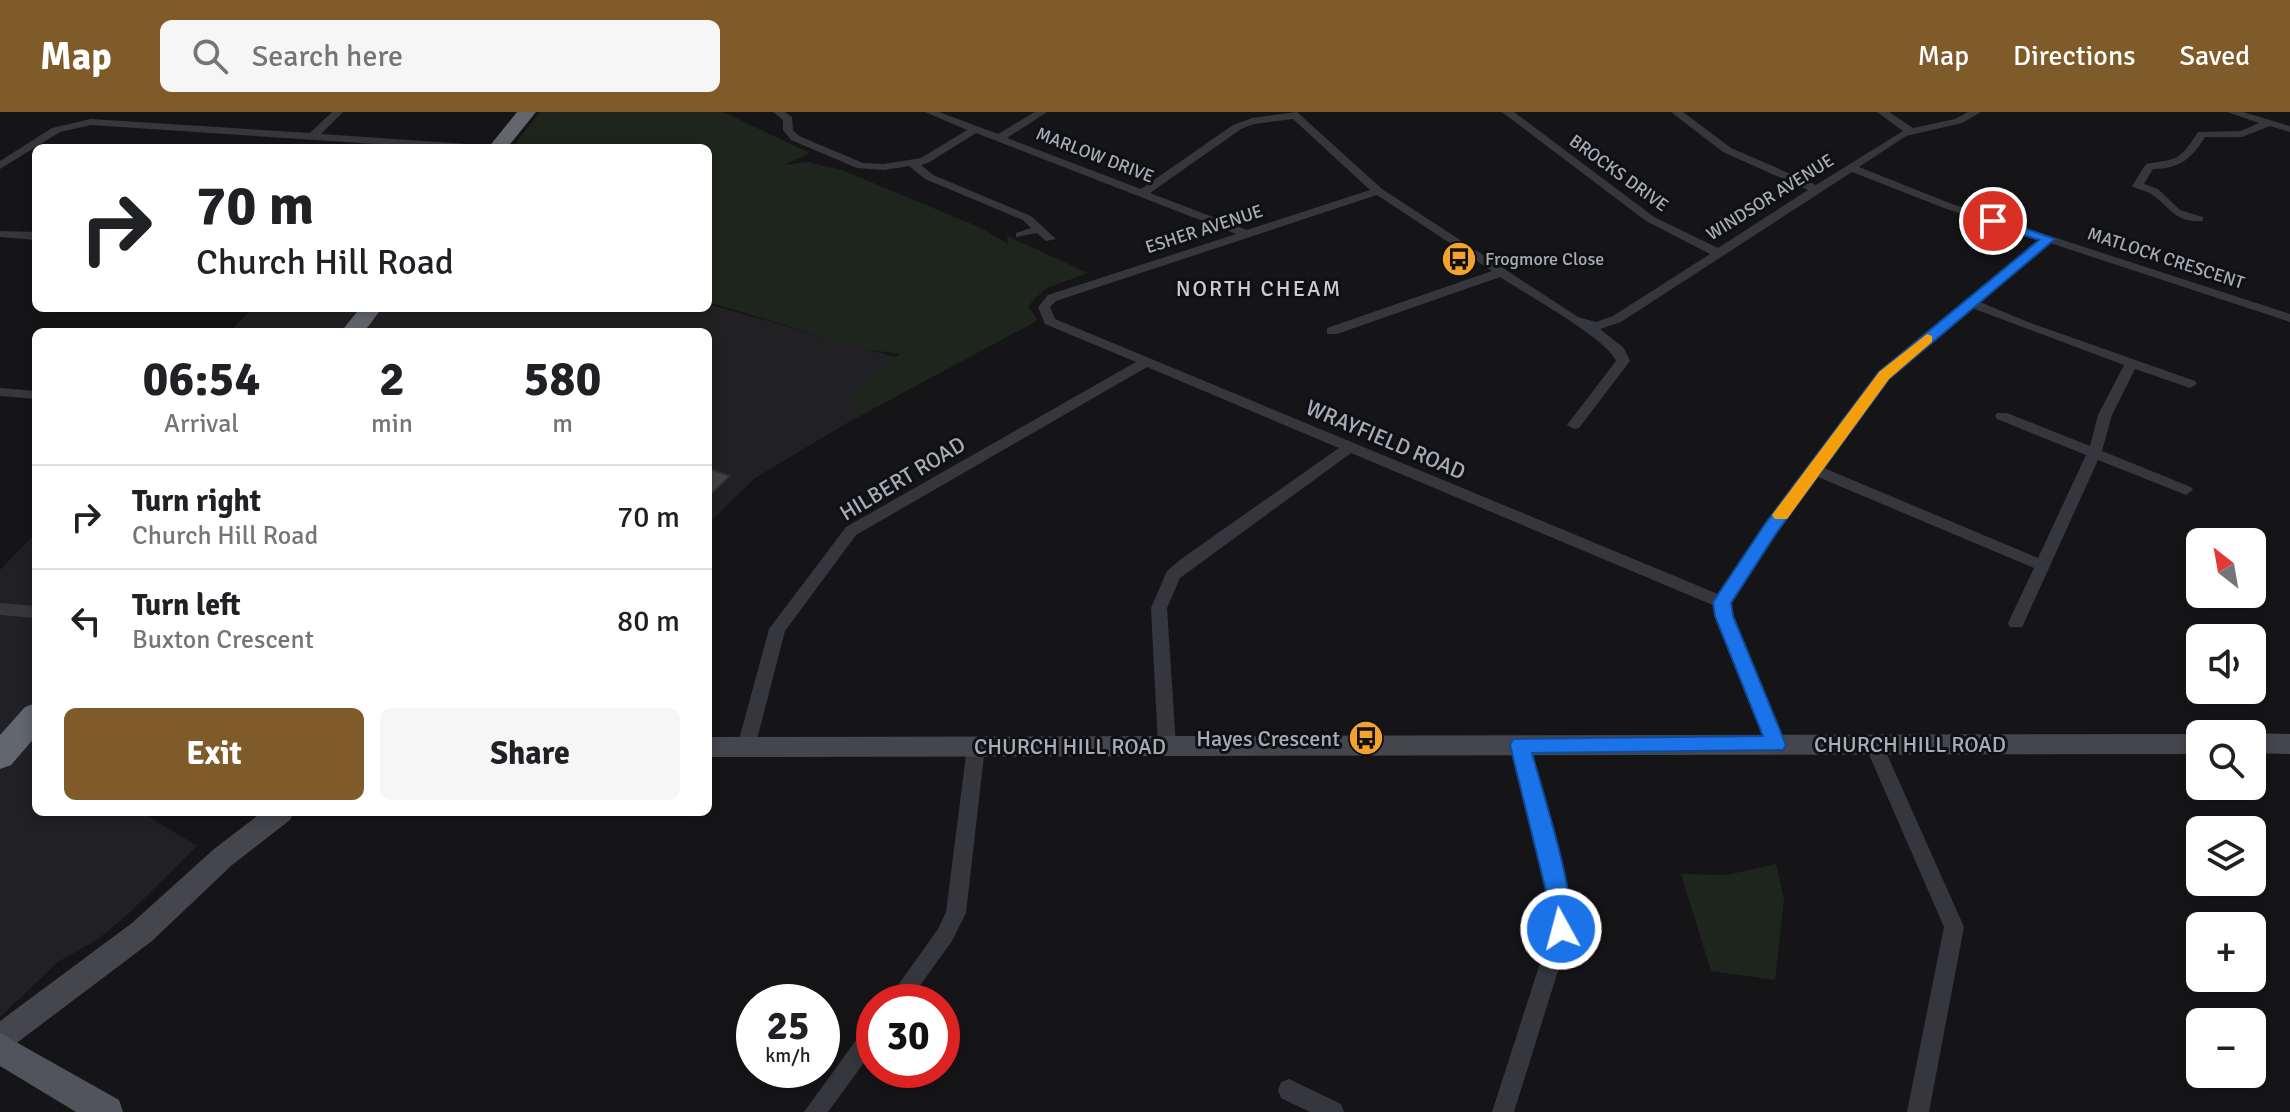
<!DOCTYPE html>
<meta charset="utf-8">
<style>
:root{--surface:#fff;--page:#f6f6f6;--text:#202124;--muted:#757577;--line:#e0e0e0;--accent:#7f5b29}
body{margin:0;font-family:Signika,sans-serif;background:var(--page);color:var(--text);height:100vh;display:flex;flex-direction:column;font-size:30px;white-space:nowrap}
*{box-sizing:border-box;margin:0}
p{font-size:26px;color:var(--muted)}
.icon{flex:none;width:44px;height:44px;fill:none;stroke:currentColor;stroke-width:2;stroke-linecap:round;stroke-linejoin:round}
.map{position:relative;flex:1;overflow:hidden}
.details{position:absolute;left:32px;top:216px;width:680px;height:488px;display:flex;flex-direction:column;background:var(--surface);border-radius:12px;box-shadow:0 4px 12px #0003}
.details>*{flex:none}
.banner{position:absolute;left:32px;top:32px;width:680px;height:168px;border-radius:12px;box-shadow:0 4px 12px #0003;background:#fff;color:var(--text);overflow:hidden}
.needle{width:52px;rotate:329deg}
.buttons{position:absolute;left:2186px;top:416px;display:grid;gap:16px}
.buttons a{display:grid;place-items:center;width:80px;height:80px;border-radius:12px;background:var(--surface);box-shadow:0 4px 12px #0003;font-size:40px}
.speed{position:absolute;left:736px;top:872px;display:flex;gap:16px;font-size:40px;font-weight:700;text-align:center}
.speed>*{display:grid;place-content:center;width:104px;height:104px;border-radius:50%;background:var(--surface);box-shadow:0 4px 12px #0003;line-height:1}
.speed small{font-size:20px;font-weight:400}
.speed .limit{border:12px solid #d22;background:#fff;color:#111}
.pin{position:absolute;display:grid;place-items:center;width:68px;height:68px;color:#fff;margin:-34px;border:4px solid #fff;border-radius:50%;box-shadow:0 2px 8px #0007}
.me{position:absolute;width:88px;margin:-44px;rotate:353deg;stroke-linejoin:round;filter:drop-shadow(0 0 6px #0008)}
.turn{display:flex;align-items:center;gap:28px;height:168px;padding:0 32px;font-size:36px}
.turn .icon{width:104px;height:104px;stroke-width:2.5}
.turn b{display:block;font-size:56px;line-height:68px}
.eta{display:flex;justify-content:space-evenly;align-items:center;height:136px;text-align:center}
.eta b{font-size:48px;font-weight:700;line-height:56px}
.primary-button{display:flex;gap:16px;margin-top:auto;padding:16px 32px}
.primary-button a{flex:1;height:92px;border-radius:12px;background:var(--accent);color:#fff;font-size:32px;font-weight:700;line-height:92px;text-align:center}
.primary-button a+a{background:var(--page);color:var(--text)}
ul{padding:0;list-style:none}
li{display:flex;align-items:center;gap:24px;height:104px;padding:0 32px;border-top:2px solid var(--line)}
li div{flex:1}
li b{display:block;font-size:30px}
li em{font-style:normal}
header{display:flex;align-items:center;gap:48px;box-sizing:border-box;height:112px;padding:0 40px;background:var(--accent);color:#fff}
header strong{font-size:38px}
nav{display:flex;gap:44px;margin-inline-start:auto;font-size:28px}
.search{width:560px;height:72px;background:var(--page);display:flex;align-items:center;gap:20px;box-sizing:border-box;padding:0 28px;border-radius:12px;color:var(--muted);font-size:30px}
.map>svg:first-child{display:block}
</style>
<header>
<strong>Map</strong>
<div class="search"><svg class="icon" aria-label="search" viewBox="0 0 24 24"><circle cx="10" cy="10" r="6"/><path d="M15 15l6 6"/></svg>Search here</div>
<nav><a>Map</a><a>Directions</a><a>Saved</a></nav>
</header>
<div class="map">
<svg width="2290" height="1000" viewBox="0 0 2290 1000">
<rect width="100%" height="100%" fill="#151517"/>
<g fill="#212124">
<polygon points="708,192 895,245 918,273 879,292 755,366 708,412 708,220 230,220 252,196 708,196"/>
<polygon points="36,421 36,700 142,700 197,734 126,804 98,827 58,850 0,905 0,458"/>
</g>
<g fill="#1d251d">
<polygon points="540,0 723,0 810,41 784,53 808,50 842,58 981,116 1008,132 1007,124 1088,161 1045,177 1028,194 1037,207 1035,210 856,306 852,286 899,242 864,237 708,190 708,36 512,36"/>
<polygon points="1776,752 1784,787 1775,868 1711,859 1681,762 1727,763"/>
</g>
<polygon fill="#414347" stroke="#2f2f33" stroke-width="2" points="708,356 730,364 708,385"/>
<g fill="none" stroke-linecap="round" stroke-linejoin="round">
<g fill="#36373c" fill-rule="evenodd">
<polygon points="332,0 343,0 321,22 483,33 488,36 435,36 91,13 60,20 0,57 0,49 52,16 91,7 310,21"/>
<path d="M773 0H785L792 5 793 18 799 24 863 51 884 52 921 46 967 18 925 0H939L998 22 1035 0H1047L1007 26 1141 77 1233 13 1252 6 1297 0 1382 77 1578 205 1596 210 1613 204 1710 142 1646 109 1502 0H1514L1654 105 1718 136 1808 78 1723 40 1671 0H1683L1731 36 1816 73 1903 19 1877 0H1889L1913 16 1955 7 1968 0H1981L1962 11 1906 24 1859 55 1952 92 2290 202V210L2050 131 1980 190 2028 210 2195 269 2197 272 2190 276 2135 257 2112 303 2102 339 2191 375 2193 378 2186 383 2181 381 2098 348 2024 511 2022 515H2010L2008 511 2034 456 1818 365 1734 481 1730 497 1785 633 1782 638 1776 640 1770 638 1767 633 1714 497 1715 494 1351 341 1180 466 1167 496 1176 634 1173 639 1167 641 1161 639 1158 634 1151 496 1167 459 1181 447 1339 336 1147 255 856 423 785 519 755 635 752 640 746 642 740 640 737 635 769 517 846 415 1136 250 1045 212 1038 195 1048 183 1236 122 976 21 928 51 921 53 933 63 1031 104 1056 127 1046 129 1037 121 1016 125V121L1031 116 1023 108 925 67 909 54 884 58 857 56 791 28 783 18V8ZM1293 7 1370 78 1247 118 1150 81 1241 17 1254 12ZM1852 60 1944 96 2040 128 1879 260 1718 482 1055 207 1050 195 1056 189 1377 83 1492 159 1327 216V222H1337L1500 165C1524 181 1608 227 1616 249L1567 313 1574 317 1579 316 1630 249 1624 236 1600 217 1621 210ZM1972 196 2124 253 2098 303 2090 334 2007 301H1997L1995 304 1997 307 2086 343 2038 446 1824 356 1889 266Z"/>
<path d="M2227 0H2243L2290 14V20L2270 14 2242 25H2205C2192 46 2180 57 2153 57L2144 72 2158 77 2180 98 2203 105V109C2174 111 2171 95 2151 82 2145 78 2138 78 2132 74L2146 52C2179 47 2180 48 2198 20L2241 19 2259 11Z"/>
<polygon points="0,119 36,120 36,128 0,125"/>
<polygon points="0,276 36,279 36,287 0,284"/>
<polygon points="0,491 36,494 36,506 0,503"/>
<polygon points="1873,624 1879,626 1882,631 1964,815 1929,1000 1907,1000 1944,815 1864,631 1867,626"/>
<polygon points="1520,626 1526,628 1529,633 1570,791 1571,817 1514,1000 1492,1000 1551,817 1550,791 1511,633 1514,628"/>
<polygon points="976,628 982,630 985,635 966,801 952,829 908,890 886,890 938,817 946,800 967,635 970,630"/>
<polygon points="874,910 874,937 828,1000 804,1000 867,913"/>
<polygon points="1289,967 1341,992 1344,1000 1310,1000 1281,986 1278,978 1281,970"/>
</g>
<g fill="#44464c" fill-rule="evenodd">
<polygon points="2252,621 2290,622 2290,642 2252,641"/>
<polygon points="2200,622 2200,642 708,645 708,625"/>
<polygon points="262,700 294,700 290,708 232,753 152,829 10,936 0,940 0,909 132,811 214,737"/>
</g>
<polygon fill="#52545b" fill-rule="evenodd" points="0,921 119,988 123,1000 76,1000 0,954"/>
<g fill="#62666d" fill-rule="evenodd">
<polygon points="517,0 536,0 507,36 488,36"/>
<polygon points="360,196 382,196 364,220 341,220"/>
<polygon points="36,591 36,624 11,653 0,657 0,623 25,595"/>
</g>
</g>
<path fill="#1a73e8" stroke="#114b97" stroke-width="2" d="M1993 105 2055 127 1889 267 1777 420 1731 491 1733 504 1786 633 1783 638 1532 641C1541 675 1581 797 1569 824L1561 827 1553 824 1549 791 1510 633 1513 627 1763 624 1715 504 1713 490 1765 412 1879 260 2039 128 1989 112V107Z"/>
<polygon fill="#f59e0b" points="1927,222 1932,224 1932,230 1889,267 1787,407 1775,407 1772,403 1775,399 1879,260"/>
<defs>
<g id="bus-disc" transform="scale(1.8)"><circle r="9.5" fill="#f4a22f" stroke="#101012"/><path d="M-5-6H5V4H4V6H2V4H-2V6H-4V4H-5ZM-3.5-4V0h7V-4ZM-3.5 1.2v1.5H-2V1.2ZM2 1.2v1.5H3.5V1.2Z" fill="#111"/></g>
</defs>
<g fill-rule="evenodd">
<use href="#bus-disc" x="1459" y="147"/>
<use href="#bus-disc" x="1366" y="626"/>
</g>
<g text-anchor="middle" stroke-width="6" stroke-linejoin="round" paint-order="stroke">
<g font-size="18" fill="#a6adb7" stroke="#101012">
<text transform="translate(1095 43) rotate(21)" y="6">MARLOW DRIVE</text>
<text transform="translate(1619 61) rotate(36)" y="6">BROCKS DRIVE</text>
<text transform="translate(1770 85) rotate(-32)" y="6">WINDSOR AVENUE</text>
<text transform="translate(1204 117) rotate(-18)" y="6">ESHER AVENUE</text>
<text transform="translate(2166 146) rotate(18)" y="6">MATLOCK CRESCENT</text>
</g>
<g font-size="18" fill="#a6adb7" stroke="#101012" text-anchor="start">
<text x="1485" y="153">Frogmore Close</text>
</g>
<g font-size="22" letter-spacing="2" fill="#c8ccd3" stroke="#101012">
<text x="1259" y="184">NORTH CHEAM</text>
</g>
<g font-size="22" fill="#a6adb7" stroke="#101012">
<text transform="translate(1386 327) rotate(23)" y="8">WRAYFIELD ROAD</text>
<text transform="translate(902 366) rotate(-31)" y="8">HILBERT ROAD</text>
<text x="1910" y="640">CHURCH HILL ROAD</text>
<text x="1070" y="642">CHURCH HILL ROAD</text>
</g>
<g font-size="22" fill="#a6adb7" stroke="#101012" text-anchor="end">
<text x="1340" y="634">Hayes Crescent</text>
</g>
</g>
</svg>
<div class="buttons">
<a><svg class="needle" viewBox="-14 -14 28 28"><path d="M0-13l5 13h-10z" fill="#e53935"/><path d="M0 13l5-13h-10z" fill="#757577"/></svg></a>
<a><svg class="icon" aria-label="sound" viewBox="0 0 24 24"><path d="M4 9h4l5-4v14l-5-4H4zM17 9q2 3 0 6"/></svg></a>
<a><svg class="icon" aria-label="search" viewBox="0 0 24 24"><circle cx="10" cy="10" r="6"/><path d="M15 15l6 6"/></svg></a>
<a><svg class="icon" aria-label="layers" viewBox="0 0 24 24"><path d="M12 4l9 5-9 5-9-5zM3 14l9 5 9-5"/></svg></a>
<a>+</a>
<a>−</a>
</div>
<div class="speed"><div>25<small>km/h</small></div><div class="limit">30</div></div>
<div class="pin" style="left:1993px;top:109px;background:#d93025"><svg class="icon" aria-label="arrive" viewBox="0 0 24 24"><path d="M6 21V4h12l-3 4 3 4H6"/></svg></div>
<svg class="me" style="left:1561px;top:817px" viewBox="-20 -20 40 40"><circle r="17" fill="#1a73e8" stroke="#fff" stroke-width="3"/><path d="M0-11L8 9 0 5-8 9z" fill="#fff"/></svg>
<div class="banner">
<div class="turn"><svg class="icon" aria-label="right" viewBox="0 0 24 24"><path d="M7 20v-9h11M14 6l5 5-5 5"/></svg><div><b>70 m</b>Church Hill Road</div></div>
</div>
<section class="details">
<div class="eta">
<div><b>06:54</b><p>Arrival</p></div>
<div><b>2</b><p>min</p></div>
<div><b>580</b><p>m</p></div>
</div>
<ul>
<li><svg class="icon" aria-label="right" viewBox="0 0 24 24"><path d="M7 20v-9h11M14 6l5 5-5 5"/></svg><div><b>Turn right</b><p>Church Hill Road</p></div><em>70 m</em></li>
<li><svg class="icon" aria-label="left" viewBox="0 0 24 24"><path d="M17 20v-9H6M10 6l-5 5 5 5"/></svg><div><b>Turn left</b><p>Buxton Crescent</p></div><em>80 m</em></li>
</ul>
<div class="primary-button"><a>Exit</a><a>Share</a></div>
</section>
</div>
